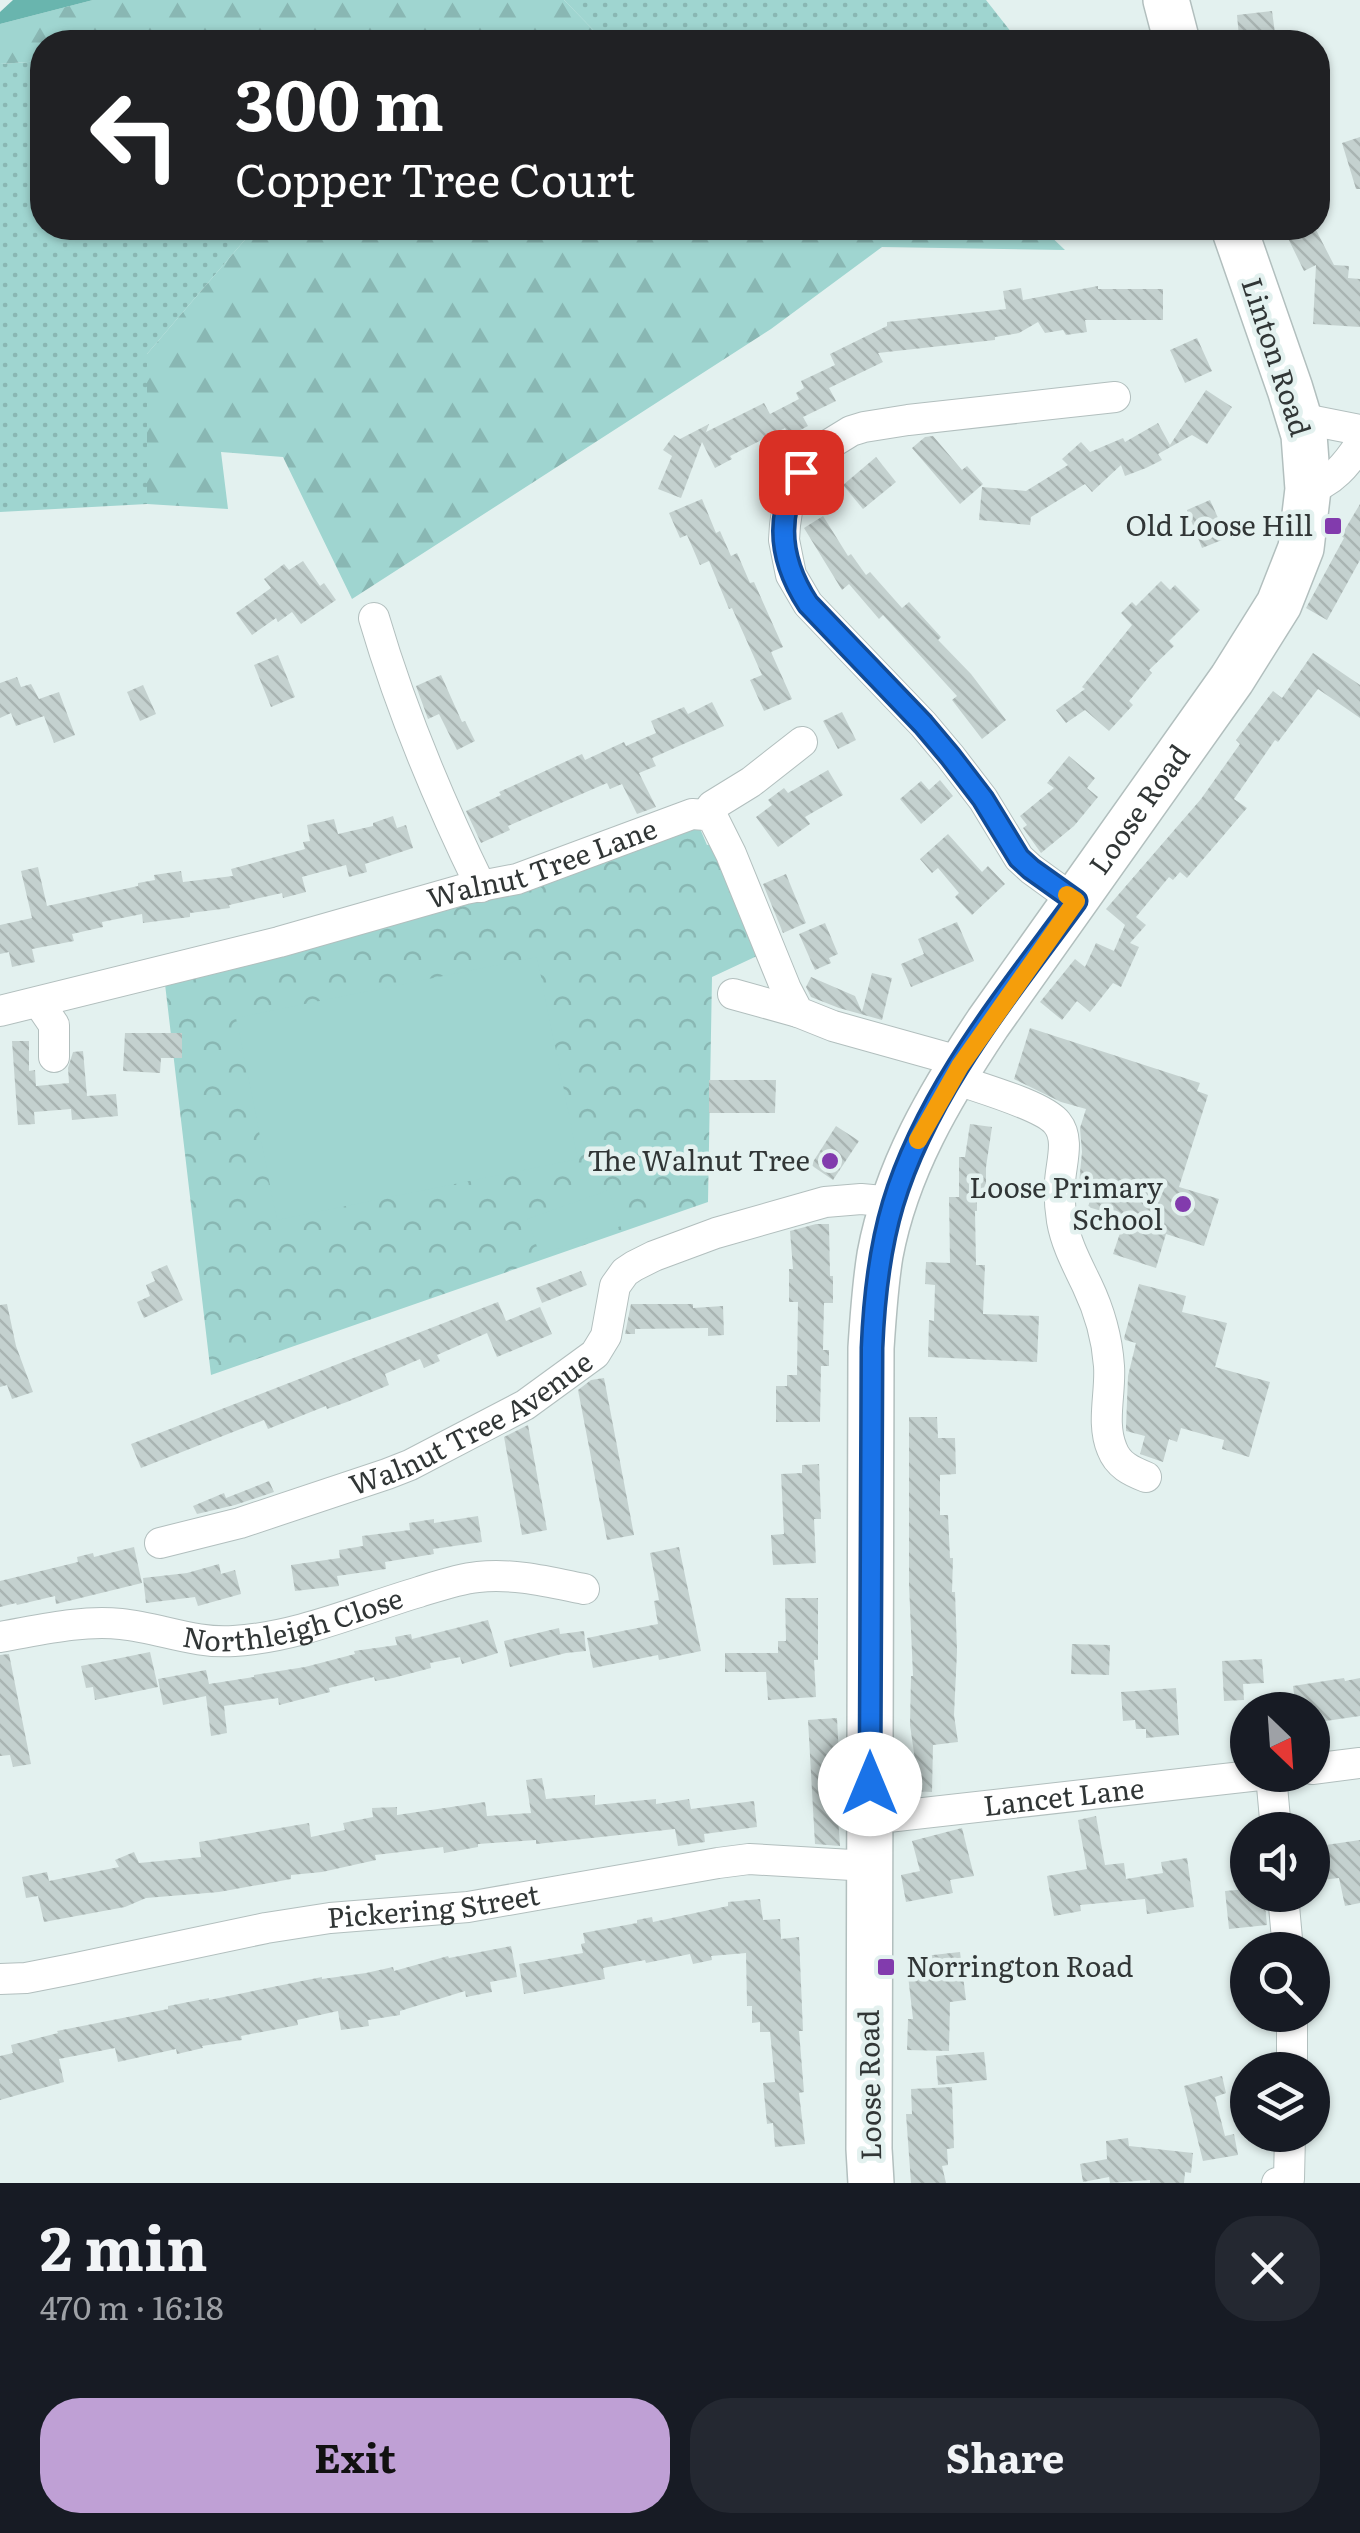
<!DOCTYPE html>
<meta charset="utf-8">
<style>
:root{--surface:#171b24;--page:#242831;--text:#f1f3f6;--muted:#9ea1a6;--accent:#bfa0d5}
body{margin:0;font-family:Literata,serif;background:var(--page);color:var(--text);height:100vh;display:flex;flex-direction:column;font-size:38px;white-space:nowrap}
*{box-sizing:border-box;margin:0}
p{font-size:32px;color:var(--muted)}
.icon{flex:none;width:55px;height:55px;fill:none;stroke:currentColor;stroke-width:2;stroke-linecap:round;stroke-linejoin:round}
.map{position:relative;height:2183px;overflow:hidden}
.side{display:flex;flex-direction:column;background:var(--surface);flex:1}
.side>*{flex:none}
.banner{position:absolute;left:30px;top:30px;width:1300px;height:210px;border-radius:40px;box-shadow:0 2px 8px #0004;background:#202124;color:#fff;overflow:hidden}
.needle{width:65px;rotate:155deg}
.fabs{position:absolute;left:1230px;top:1692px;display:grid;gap:20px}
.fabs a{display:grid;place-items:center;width:100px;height:100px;border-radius:50%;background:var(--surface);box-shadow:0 2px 8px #0004;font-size:50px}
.pin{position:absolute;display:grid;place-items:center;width:85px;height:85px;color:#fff;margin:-42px;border-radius:20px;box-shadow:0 5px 15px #0006}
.me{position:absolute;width:110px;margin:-55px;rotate:0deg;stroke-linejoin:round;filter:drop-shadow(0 0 8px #0008)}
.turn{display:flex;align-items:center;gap:35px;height:210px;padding:0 40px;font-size:45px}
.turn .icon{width:130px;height:130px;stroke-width:2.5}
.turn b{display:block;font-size:70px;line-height:85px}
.round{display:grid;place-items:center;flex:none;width:105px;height:105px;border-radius:40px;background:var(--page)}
.summary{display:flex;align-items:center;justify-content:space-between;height:170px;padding:0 40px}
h1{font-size:60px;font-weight:700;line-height:75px}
.button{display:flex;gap:20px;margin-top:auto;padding:20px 40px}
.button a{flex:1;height:115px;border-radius:40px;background:var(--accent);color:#111;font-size:40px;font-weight:700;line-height:115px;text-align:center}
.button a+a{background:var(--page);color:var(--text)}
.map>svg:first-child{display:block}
</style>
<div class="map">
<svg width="1360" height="2183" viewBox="0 0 1360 2183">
<defs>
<pattern id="grass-dots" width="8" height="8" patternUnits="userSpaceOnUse" patternTransform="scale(2.5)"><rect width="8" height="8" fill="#9fd5d0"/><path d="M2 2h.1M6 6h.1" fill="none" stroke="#89b7b3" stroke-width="1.8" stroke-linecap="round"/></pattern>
<pattern id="forest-firs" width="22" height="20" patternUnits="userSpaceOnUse" patternTransform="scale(2.5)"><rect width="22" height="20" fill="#9fd5d0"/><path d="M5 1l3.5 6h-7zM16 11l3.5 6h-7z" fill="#89b7b3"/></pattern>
<pattern id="park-crowns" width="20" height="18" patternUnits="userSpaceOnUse" patternTransform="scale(2.5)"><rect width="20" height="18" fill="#9fd5d0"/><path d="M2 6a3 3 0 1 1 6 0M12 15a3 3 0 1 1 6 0" fill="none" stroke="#89b7b3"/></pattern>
<pattern id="building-back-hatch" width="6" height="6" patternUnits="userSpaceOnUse" patternTransform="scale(2.5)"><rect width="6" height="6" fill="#c4d1cf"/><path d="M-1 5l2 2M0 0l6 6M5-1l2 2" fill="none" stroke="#a9b4b2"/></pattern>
</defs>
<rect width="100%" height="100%" fill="#e3f1ef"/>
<g fill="url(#grass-dots)">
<polygon points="564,0 986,0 1019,42 605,42"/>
<polygon points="42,61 42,228 255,228 147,354 147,504 0,512 0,64"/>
</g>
<g fill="url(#forest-firs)">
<polygon points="93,0 564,0 605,42 394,42 392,30 250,42 42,42 42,61 0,64 0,24"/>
<polygon points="255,228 1042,228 1065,250 882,247 771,329 352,599 283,457 221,452 228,509 147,504 147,354"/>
</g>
<polygon fill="url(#park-crowns)" points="698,824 707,845 713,844 757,956 712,977 708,1202 211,1375 165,984"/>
<g fill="#9fd5d0">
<polygon points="537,957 578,1159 277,1220 236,1018"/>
<polygon points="609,1190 621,1226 540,1255 527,1219"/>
</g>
<polygon fill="#69b5ae" points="13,0 93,0 0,24 0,12"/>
<g fill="url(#building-back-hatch)">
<polygon points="1272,11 1275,33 1239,37 1237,15"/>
<polygon points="1360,137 1360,189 1356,189 1342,143"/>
<polygon points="1283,228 1315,228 1334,265 1349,266 1348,278 1360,279 1360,327 1313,324 1316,265 1304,271"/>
<polygon points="1098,286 1098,289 1163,289 1163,320 1085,320 1087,332 1066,335 1063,330 1045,333 1038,322 1019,333 995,337 995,340 878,353 883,362 829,388 836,401 803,417 808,426 789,436 785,428 730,456 732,459 715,468 702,442 681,498 658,489 672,456 663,450 674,435 680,439 709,424 706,432 764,403 770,414 799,399 796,393 804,388 801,381 835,365 830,354 887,326 887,322 1006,309 1003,291 1021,288 1023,300"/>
<polygon points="1197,338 1212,371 1185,383 1170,350"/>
<polygon points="1206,390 1232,407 1207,444 1192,435 1158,454 1162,460 1146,468 1125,476 1121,465 1092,492 1085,484 1031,517 1030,525 979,520 982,487 1026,491 1068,465 1062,459 1081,442 1090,452 1123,438 1125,442 1158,423 1170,445"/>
<polygon points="933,436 962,470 967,466 983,484 960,504 912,448 925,437"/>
<polygon points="876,457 896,482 863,509 843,485"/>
<polygon points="702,499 716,533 720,531 731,556 737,553 750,583 754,582 783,647 771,652 792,699 764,711 750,680 762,675 732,608 729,609 709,561 700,565 687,535 680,538 669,513"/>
<polygon points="1210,500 1227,538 1202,548 1187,510"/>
<polygon points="1360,504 1360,560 1327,620 1306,608 1344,538 1341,536"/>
<polygon points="823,516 848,556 851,554 866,575 870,572 902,608 909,602 941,637 938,640 971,674 1006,720 982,739 952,700 957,696 883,615 879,619 849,584 842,590 804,528"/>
<polygon points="303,561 320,586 324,583 336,600 301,624 292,612 278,622 276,618 252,635 236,613 271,588 264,579 284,564 289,570"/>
<polygon points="1161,581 1170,590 1175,585 1200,610 1169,641 1174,646 1149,670 1152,673 1129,701 1133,705 1109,731 1085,710 1066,723 1056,710 1085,689 1082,687 1132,625 1121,613 1132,602 1136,606"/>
<polygon points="1313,653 1360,685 1360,718 1318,689 1278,742 1275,740 1234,799 1247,808 1187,878 1180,872 1173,880 1169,877 1136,917 1146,925 1130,943 1139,947 1121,987 1113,983 1090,1012 1077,1001 1062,1020 1040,1002 1075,959 1085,967 1096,943 1114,951 1125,925 1106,909 1201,799 1240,744 1236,740 1273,691 1282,698"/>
<polygon points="278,655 295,697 271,707 254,665"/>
<polygon points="441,675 462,722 465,721 475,741 457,750 439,714 428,719 416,686"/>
<polygon points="17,677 21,687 31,684 39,699 59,692 75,735 54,743 44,716 16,726 11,713 0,718 0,683"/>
<polygon points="143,685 156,714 140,721 127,692"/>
<polygon points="712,702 724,726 652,758 656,766 639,773 656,807 637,814 622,784 610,789 607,783 508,826 510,830 481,843 466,811 501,795 499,792 582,754 585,760 624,742 626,746 656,733 651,721 684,707 688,714"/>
<polygon points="842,712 856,740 838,749 823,721"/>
<polygon points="1069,756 1095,778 1087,788 1098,797 1074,826 1041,853 1023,828 1027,825 1020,816 1054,788 1047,783"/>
<polygon points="828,770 843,795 805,817 810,824 778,847 756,817 772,805 768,800 784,788 788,793"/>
<polygon points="940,780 953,796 921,824 900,799 921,781 929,790"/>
<polygon points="393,816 397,828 406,825 413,848 365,864 367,872 349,877 346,865 302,877 306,892 283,898 282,893 229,905 230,908 190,913 190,917 143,923 142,914 102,922 103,927 72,934 74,941 32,949 35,962 12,967 9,952 0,954 0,925 32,918 21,871 38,867 47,906 138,886 138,883 155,880 154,875 181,871 183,882 233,876 231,869 305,849 303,842 310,841 307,825 334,819 338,834 373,826 373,823"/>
<polygon points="948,834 982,872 988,866 1005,884 972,915 955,897 959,893 938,868 932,873 920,859"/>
<polygon points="786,874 806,923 783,933 763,884"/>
<polygon points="957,922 974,961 911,987 901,964 924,954 918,939"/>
<polygon points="825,923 838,954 829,958 831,963 815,970 799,934"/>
<polygon points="872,973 892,978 882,1020 839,1008 811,997 806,987 811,977 855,996 862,1012"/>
<polygon points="1030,1028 1200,1083 1197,1091 1208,1095 1179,1187 1219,1199 1204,1246 1166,1234 1156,1268 1113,1254 1125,1218 1088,1207 1094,1187 1079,1183 1082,1152 1080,1128 1086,1109 1061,1102 1014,1079"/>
<polygon points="125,1033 182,1033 182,1058 161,1058 160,1073 123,1071"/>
<polygon points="12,1041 29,1041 29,1071 35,1070 36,1086 69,1083 68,1068 73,1052 83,1051 87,1096 116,1094 118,1116 72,1120 71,1109 34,1112 35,1124 18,1125"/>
<polygon points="709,1080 776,1080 775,1113 709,1113"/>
<polygon points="970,1124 992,1127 986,1167 986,1196 977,1196 977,1211 975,1211 976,1265 985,1265 983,1314 1039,1316 1037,1362 928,1357 929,1320 934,1321 935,1285 925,1284 926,1262 950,1263 949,1197 959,1197 959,1157 965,1157"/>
<polygon points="836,1126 859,1141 833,1180 811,1165"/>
<polygon points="816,1224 829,1224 830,1276 833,1276 833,1303 824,1303 823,1350 829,1350 829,1366 821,1366 820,1422 776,1422 776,1386 787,1386 787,1375 797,1375 798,1302 789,1302 789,1269 793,1269 790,1231"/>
<polygon points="167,1265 183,1300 144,1318 137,1302 150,1296 146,1285 155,1281 151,1272"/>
<polygon points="581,1271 587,1285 542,1303 536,1288"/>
<polygon points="1139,1284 1186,1296 1182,1312 1227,1323 1215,1367 1270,1382 1249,1457 1222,1449 1224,1440 1181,1428 1177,1442 1169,1439 1163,1462 1140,1454 1145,1436 1126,1431 1126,1427 1128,1376 1136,1343 1125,1340 1124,1338"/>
<polygon points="498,1302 506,1321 540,1307 552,1334 497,1357 487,1333 437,1355 440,1361 424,1368 420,1359 385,1374 389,1385 347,1402 327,1409 326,1406 268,1429 264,1420 141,1468 131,1444"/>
<polygon points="7,1304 16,1346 33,1392 12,1399 7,1385 0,1387 0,1305"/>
<polygon points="631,1304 693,1304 693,1308 723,1306 724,1335 708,1336 708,1328 635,1329 635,1334 625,1334"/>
<polygon points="604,1378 634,1535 607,1540 578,1390 591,1380"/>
<polygon points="909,1417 937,1417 938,1438 955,1438 956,1474 940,1475 940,1515 948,1515 950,1558 953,1558 952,1592 955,1592 957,1651 954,1715 958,1742 933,1745 932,1792 909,1791 910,1760 915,1760 910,1725 911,1676 913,1676 909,1585"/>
<polygon points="528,1425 547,1530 522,1535 504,1437"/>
<polygon points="819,1464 821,1519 814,1519 816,1563 773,1565 771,1535 784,1534 781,1474 802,1473 802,1465"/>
<polygon points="269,1481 274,1492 235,1505 197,1514 193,1506 224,1493 226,1498"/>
<polygon points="478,1516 482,1542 433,1549 434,1554 385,1562 386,1569 337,1576 339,1586 295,1591 291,1565 340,1558 339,1550 363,1546 362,1536 410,1530 409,1523 434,1519 434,1523"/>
<polygon points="134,1547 142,1583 56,1604 55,1596 17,1605 16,1603 0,1607 0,1581 78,1562 77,1557 93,1553 94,1557"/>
<polygon points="679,1547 701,1651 659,1660 658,1655 593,1668 587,1638 658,1624 654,1601 659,1600 650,1553"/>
<polygon points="219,1564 221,1574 235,1570 241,1594 198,1606 195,1597 146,1603 143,1578 187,1573"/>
<polygon points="785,1598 818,1598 818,1660 814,1660 816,1697 768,1700 766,1672 725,1672 725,1653 778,1653 778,1641 786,1641"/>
<polygon points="488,1620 498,1653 462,1664 460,1657 430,1663 431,1668 393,1678 375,1681 374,1677 329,1688 330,1692 279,1705 278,1698 224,1706 227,1733 211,1736 206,1696 163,1705 158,1679 206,1670 209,1684 254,1677 254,1675 305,1667 355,1654 354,1651 397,1645 395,1637 411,1634 412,1639"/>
<polygon points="559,1628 560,1634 584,1631 586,1651 566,1653 510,1667 504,1641"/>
<polygon points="1072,1644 1110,1645 1109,1675 1071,1674"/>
<polygon points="150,1652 158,1687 95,1700 93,1687 86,1688 81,1666"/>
<polygon points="9,1654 31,1764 13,1767 10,1755 0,1756 0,1655"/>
<polygon points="1262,1659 1264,1683 1243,1684 1244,1700 1224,1701 1222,1661"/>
<polygon points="1344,1678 1345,1681 1360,1678 1360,1716 1312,1723 1312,1710 1296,1710 1293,1686"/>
<polygon points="1176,1688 1179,1735 1146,1738 1146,1729 1136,1729 1135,1720 1123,1721 1121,1692"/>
<polygon points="837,1718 839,1757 834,1758 840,1846 815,1844 808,1720"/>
<polygon points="542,1778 546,1799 595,1795 595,1805 656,1799 656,1804 689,1799 691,1809 754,1801 757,1827 704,1834 705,1842 678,1846 675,1829 536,1844 536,1840 478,1844 478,1847 444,1853 443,1847 375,1855 376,1860 322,1872 291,1875 291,1879 219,1892 146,1898 125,1907 44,1922 38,1896 26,1898 22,1877 47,1872 49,1881 119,1867 115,1860 134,1852 139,1863 201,1857 199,1842 309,1823 311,1837 345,1830 343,1823 373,1817 372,1808 397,1807 397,1815 485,1802 487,1816 531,1813 526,1780"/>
<polygon points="1096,1816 1105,1865 1124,1863 1126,1879 1163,1873 1161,1862 1187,1858 1194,1907 1147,1914 1145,1899 1080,1905 1081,1911 1054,1916 1047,1876 1087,1869 1078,1820"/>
<polygon points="962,1828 974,1876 950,1880 953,1893 906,1902 901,1875 920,1871 912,1841"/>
<polygon points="1360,1840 1360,1903 1345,1906 1339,1878 1312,1881 1312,1847"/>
<polygon points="1248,1889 1248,1895 1264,1895 1267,1925 1229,1929 1225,1891"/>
<polygon points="760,1899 763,1920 780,1919 781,1939 799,1937 803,2031 799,2031 804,2092 799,2093 805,2144 775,2147 773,2123 767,2124 763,2083 775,2082 770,2032 760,2032 760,2022 752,2023 752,2006 747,2006 746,1953 711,1956 712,1960 693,1964 690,1954 646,1963 645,1960 603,1968 605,1979 524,1994 519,1964 583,1953 581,1944 585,1943 583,1933 637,1923 637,1920 652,1917 653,1922 728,1906 728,1902"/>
<polygon points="511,1946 517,1977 490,1982 492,1992 466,1997 465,1991 400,2011 400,2015 368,2020 369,2026 341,2030 338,2011 297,2020 298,2025 241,2036 242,2040 202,2046 203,2048 177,2054 176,2049 118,2062 115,2048 59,2059 64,2082 0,2100 0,2056 13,2053 11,2045 58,2033 57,2031 168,2009 168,2006 209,1998 209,2000 322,1977 322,1979 366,1973 393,1967 394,1971 448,1956 449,1958"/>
<polygon points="960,1952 966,2000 950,2002 949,2051 907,2050 908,2019 913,2019 906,1958"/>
<polygon points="984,2052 987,2080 938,2085 936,2056"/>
<polygon points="1222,2076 1226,2093 1215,2097 1225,2136 1234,2134 1238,2155 1203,2161 1184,2086"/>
<polygon points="952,2087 954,2148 947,2149 948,2165 942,2166 946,2183 911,2183 906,2114 912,2114 911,2089"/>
<polygon points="1128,2138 1129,2146 1193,2153 1191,2173 1185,2172 1184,2183 1150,2183 1150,2180 1110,2183 1109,2177 1083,2182 1080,2164 1107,2159 1106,2141"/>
</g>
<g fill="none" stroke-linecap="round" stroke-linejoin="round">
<g stroke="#b2bfbe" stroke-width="32">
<g id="minor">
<polyline points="1299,418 1360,430"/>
<path d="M1308 489C1332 483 1347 464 1360 444"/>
<path d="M374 618C401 710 439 801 481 887"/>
<polyline points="706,815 712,806 751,782 802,742"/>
<polyline points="1075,901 1031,869 1019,858 983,799 950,756 923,724 808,604 791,575 784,540 785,525 790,491 801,472 820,450 851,431 864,427 908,420 1115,397"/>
<polyline points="733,994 798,1012"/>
<polyline points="39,1003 54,1025 54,1057"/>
<path id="s1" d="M0 1011 279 942 465 889 517 879 692 814 706 815 713 818 731 854 786 989 798 1012 833 1026 944 1057 960 1066"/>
<path d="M952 1078C976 1087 1043 1105 1057 1123 1070 1139 1061 1163 1060 1182 1059 1195 1060 1208 1062 1221 1066 1244 1077 1264 1087 1285 1099 1310 1107 1337 1109 1366 1111 1393 1101 1423 1112 1449 1118 1465 1131 1471 1146 1477"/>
<path id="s2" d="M160 1543 240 1523 387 1474 410 1465 525 1405 595 1354 606 1336 615 1286 625 1272 634 1266 654 1256 716 1233 825 1202 861 1199 894 1202"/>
<path id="s3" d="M0 1637C41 1630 80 1620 121 1624 160 1628 195 1644 234 1641 299 1637 358 1610 419 1592 438 1586 458 1579 478 1577 514 1573 549 1582 584 1589"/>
<polyline points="1312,1769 1360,1763"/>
<polyline points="1271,1775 1276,1830"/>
<path id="s4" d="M870 1819 1260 1775"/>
<polyline points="1283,1895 1288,1950"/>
<path id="s5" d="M0 1979 26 1978 72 1969 266 1928 330 1918 468 1907 718 1863 749 1859 869 1866"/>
<polyline points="1292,2070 1292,2015"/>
<polyline points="1277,2183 1289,2179 1290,2135"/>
</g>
</g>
<g stroke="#b2bfbe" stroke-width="48">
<g id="highway">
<polyline points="1166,0 1177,42"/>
<path id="s6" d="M871 2183 869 2149 871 1348C873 1317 875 1286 880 1255 896 1169 940 1095 988 1023L1232 679 1279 604 1301 548 1308 489 1304 435 1290 389 1234 228"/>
</g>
</g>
<use href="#minor" stroke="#fff" stroke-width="30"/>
<use href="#highway" stroke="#fff" stroke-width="45"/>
</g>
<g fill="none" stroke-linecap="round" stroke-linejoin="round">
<g stroke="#114b97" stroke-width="25">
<path id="route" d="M801 472C774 517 780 561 808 604L923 724 950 756 983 799 1019 858 1031 869 1076 901C1007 995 927 1091 893 1204 879 1251 874 1299 872 1348L870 1784"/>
</g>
<use href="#route" stroke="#1a73e8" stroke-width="18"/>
<polyline stroke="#f59e0b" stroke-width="18" points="918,1140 960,1066 1076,901 1067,895"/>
</g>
<g fill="#823bad" stroke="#e3f1ef" stroke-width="4">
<rect x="1323" y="516" width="20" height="20" rx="5"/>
<circle cx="830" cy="1161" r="10"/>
<circle cx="1183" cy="1204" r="10"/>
<rect x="876" y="1957" width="20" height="20" rx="5"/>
</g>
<g text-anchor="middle" stroke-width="9" stroke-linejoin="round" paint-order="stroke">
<g font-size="28" fill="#313636" stroke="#e3f1ef">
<text transform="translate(1276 357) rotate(72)" y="10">Linton Road</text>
<text dy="10" stroke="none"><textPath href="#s6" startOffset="1448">Loose Road</textPath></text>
<text dy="10" stroke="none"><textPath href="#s1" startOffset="562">Walnut Tree Lane</textPath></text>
<text dy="10" stroke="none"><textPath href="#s2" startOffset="335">Walnut Tree Avenue</textPath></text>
<text dy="10" stroke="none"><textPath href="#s3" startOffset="298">Northleigh Close</textPath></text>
<text dy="10" stroke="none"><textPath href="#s4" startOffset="195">Lancet Lane</textPath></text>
<text dy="10" stroke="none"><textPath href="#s5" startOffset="440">Pickering Street</textPath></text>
<text transform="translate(870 2085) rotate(-91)" y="10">Loose Road</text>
</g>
<g font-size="28" fill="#313636" stroke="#e3f1ef" text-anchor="end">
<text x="1313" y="536">Old Loose Hill</text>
<text x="810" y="1171">The Walnut Tree</text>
<text x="1163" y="1198">Loose Primary<tspan x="1163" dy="32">School</tspan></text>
<text x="906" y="1977" text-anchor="start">Norrington Road</text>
</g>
</g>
</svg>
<div class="fabs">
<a><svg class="needle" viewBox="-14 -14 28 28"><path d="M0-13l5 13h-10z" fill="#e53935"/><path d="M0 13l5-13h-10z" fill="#9ea1a6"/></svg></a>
<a><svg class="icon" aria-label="sound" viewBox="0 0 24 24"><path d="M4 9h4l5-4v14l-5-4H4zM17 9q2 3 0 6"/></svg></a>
<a><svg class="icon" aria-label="search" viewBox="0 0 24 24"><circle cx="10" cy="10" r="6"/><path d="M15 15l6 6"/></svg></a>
<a><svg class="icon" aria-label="layers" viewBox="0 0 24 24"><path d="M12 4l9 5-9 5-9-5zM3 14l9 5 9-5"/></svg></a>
</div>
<div class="pin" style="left:801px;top:472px;background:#d93025"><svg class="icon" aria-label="arrive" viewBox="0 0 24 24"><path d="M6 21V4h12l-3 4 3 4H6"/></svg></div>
<svg class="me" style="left:870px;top:1784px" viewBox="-20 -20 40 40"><circle r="19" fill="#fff"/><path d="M0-13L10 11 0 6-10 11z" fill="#1a73e8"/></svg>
<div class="banner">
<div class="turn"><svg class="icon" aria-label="left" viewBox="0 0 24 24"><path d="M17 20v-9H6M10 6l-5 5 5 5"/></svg><div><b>300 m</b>Copper Tree Court</div></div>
</div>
</div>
<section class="side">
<div class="summary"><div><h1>2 min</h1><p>470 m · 16:18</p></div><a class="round"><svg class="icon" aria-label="close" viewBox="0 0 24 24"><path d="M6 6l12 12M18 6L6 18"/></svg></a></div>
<div class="button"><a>Exit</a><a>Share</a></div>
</section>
